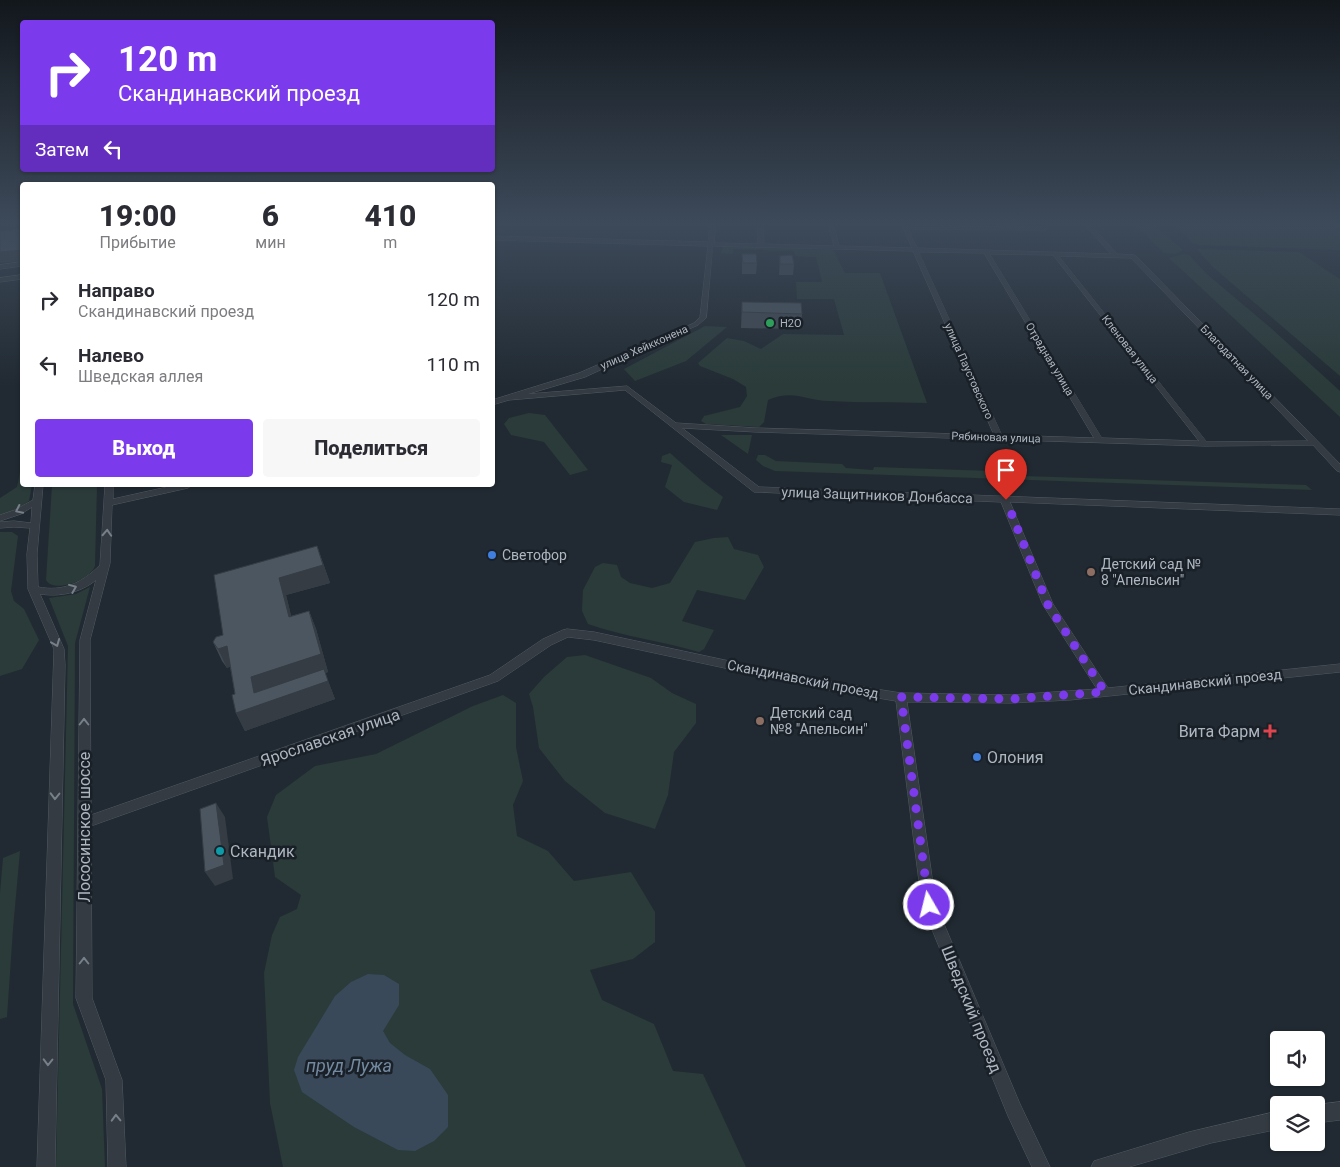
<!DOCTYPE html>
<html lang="ru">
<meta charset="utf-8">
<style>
:root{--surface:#fff;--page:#f7f7f7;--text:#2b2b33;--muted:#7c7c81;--accent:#7c3aed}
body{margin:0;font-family:Roboto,sans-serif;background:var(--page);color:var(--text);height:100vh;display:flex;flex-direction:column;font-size:19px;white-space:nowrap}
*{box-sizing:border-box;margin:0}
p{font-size:16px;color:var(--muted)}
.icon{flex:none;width:28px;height:28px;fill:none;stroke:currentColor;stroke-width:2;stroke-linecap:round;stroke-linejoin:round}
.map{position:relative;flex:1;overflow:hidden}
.drawer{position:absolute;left:20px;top:182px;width:475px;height:305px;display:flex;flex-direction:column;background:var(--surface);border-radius:5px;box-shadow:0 1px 4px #0004}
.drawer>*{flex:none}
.hud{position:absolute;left:20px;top:20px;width:475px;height:152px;border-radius:5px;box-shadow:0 1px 4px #0004;background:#7c3aed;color:#fff;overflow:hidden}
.fabs{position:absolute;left:1270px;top:1031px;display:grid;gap:10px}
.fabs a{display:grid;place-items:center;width:55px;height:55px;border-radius:5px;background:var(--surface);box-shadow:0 1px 4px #0004;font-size:25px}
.pin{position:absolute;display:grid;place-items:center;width:42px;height:42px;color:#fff;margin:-51px -21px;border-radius:50% 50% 50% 0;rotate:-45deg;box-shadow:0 0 5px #0007}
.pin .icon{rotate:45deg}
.me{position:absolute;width:55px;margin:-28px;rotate:352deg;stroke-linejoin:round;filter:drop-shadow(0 0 4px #0008)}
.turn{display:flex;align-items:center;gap:18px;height:105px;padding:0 15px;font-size:22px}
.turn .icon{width:65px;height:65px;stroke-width:2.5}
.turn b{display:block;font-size:35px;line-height:42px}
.then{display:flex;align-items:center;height:48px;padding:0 15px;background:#0003;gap:10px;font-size:19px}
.eta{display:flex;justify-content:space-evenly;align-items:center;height:85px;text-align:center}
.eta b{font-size:30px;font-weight:800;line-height:35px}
.action{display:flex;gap:10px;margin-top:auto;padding:10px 15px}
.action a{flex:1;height:58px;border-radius:5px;background:var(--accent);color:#fff;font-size:20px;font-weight:800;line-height:58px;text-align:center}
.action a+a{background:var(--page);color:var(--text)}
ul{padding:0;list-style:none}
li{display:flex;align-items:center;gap:15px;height:65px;padding:0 15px}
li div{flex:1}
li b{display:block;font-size:19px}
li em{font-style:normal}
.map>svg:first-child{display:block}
</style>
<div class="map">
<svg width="1340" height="1167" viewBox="0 0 1340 1167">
<rect width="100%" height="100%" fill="#212a32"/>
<g fill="#2a3b39">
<polygon points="1130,223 1152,224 1183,250 1175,254 1164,253 1144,233"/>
<polygon points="1166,223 1340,223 1340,250 1199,245 1192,243 1180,230"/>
<path d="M723 246 833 250 845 273H880L927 403C894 402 861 403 829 401 805 400 792 389 768 400L764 422 759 427 706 424 701 421 704 416 740 407 747 396 746 387 733 379 700 366 698 363 727 338 744 341 761 349 783 334 844 335 834 299H797L796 282H822L816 257 795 256 794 251 733 249V254L721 253Z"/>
<polygon points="1197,249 1299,252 1340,279 1340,376 1213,267"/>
<polygon points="1185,254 1189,255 1208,275 1272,329 1340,391 1340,417 1169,258"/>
<polygon points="705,326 727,327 686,361 635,381 624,369"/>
<polygon points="529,413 545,415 588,470 570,475 544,442 511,435 504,424 509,418"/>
<polygon points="721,435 752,435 748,454"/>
<polygon points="670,453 703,482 723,497 717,510 684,502 665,487 672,465 661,462 662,456"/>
<polygon points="758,455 765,455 776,461 842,464 846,468 873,470 874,467 992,471 996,475 1306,485 1312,490 775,471 763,466 756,460"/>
<polygon points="22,462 22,485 32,485 29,501 16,510 0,515 0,498 17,487"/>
<path d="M52 485H97L95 566C90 580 54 594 46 580Z"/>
<polygon points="0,532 12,532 18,536 11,591 14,601 24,609 39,640 22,669 0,676"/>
<path d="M728 537 734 549 758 555 764 567 745 600 697 590 682 621 714 630 704 649 699 652C662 641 625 637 588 624L582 611 583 590 595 567 603 563 617 565 621 577 630 583 652 588 670 583 695 542 714 538Z"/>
<polygon points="90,587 75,643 73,1004 102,1089 105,1167 56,1167 68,646 49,598 76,594"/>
<polygon points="585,655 651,678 672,693 696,704 696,723 674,752 668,795 655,829 605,813 565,781 539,748 533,707 529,694 544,677 567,657"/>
<polygon points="503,695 516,703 516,747 523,781 513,805 517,836 548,851 574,881 631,872 655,912 655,942 633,959 590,970 602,1000 654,1024 673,1071 703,1074 746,1167 283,1167 270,1103 264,973 272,935 280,917 297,909 301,895 275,877 267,817 276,795 315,766 376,754 473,706"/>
<polygon points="20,851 13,929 7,1017 0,1019 0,893 3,858"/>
</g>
<polygon fill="#39495a" points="368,974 384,975 399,984 399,1005 383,1031 390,1043 405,1055 430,1069 448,1095 448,1127 434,1141 415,1151 398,1150 354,1127 302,1092 294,1070 298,1057 335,996 351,982"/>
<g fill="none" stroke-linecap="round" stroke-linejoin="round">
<g stroke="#525961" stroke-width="1">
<g id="minor">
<path d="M710 223H716L714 243 758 244V223H763L764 244 834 246 828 223H833L839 246 912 248 901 223H905L907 226 1044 227 1046 230 908 229 917 248 1111 254 1083 223H1089L1117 254 1135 255 1340 464V472L1337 471 1313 445 1205 446 756 432 682 428 759 487 1340 509V515L1010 502 1053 604 1108 688 1340 664V672L1070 700 1011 703 907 702 936 905 1020 1104 1050 1167H1032L1008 1116 922 905 896 701 818 688 594 640 568 637 551 645 498 681 91 826 92 998 122 1080 126 1167H108L106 1080 76 998 80 640 96 580C80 593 60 597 40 594L64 649 65 665 55 1167H37L54 649 28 589 27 554 30 528 14 527 0 528V522L14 521 31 523 32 507 21 514 0 521V515L15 510 33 500 35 485H43L37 554 38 587C63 592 82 583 100 565L105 485H113V499L176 485H192L188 488 112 505 110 563 90 640 91 815 490 675 543 639 563 630 567 629 594 632 818 680 901 693 1011 695 1097 689 1043 605 1001 502 754 492 625 390 509 400 492 405V400L579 373 694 323 700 317 708 246 492 240V236L708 242ZM713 246 913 251 994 435 756 428 676 423 627 386 528 394 585 377 698 325 706 318ZM919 252 984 253 1094 438 1002 435ZM990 254 1053 255 1199 441 1102 438ZM1059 256 1131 258 1308 441 1207 442Z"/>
<polygon points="22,262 22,266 0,269 0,265"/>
<polygon points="22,275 22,279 0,282 0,278"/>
<polygon points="1340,1102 1340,1120 1316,1123 1316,1105"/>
<polygon points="1279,1111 1279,1129 1211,1143 1129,1167 1091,1167 1094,1161 1189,1132"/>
</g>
</g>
<use href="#minor" fill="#343b43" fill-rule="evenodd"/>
</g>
<g fill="#414a53">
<polygon points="742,254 757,263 756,274 742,274"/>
<polygon points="780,256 794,264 793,275 779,275"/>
<polygon points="742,302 802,314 801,329 741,328"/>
<polygon points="317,546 330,583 286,595 291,616 309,611 316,629 328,672 325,673 335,699 245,731 236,713 235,694 230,666 227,668 222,661 213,642 223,635"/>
</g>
<g fill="#353c43">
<polygon points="22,250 22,261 0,263 0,252"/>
<polygon points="317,546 330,583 286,595 296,635 289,617 279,578"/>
<polygon points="309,611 316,629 328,672 325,673 335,699 245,731 236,713 254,693 251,677"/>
<polygon points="227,646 236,665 227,668 218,649"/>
<polygon points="216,803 225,817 233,879 215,886 205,872"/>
</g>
<g fill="#4c5660" stroke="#353c43">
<polygon points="22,229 22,250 0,252 0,231"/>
<polygon points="742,254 756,254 757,263 743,263"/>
<polygon points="792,255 794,264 780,264 780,256"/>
<polygon points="742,302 801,303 802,314 742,312"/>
<polygon points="317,546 323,565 279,578 289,617 309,611 321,654 251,677 254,693 324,669 328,681 236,713 232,695 235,694 227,646 218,649 213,642 216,637 223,635 214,575"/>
<polygon points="216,803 224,865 205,872 200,809"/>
</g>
<defs><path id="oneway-chevron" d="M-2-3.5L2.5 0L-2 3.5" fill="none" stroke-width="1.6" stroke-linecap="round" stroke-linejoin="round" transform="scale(1.25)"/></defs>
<g stroke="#777f88">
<use href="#oneway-chevron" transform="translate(19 510) rotate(154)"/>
<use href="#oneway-chevron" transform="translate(107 533) rotate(-87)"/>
<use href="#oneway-chevron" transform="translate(73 588) rotate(-22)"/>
<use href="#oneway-chevron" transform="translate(56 643) rotate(68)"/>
<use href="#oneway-chevron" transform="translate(84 722) rotate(-90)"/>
<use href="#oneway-chevron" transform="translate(55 796) rotate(91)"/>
<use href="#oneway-chevron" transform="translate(84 961) rotate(-90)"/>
<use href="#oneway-chevron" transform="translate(48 1062) rotate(91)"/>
<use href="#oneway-chevron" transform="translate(116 1118) rotate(-92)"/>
</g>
<linearGradient id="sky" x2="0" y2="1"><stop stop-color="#12171c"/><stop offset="0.58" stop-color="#3d4a5a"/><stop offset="1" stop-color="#3d4a5a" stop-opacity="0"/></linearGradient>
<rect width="1340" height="386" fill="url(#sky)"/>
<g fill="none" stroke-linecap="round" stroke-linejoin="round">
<polyline stroke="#7c3aed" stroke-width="9" stroke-dasharray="0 16.2" points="929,905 901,697 1012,699 1105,692 1048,605 1006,500"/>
</g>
<circle fill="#2e9e5b" stroke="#1a2027" stroke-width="2" cx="770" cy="323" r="5"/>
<g fill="#3f7fe0" stroke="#1a2027" stroke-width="2">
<circle cx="492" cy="555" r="5"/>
<circle cx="977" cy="757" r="5"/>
</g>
<g fill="#8d6e63" stroke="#1a2027" stroke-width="2">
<circle cx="1091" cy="572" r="5"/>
<circle cx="760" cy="721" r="5"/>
</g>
<path fill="#e0444e" stroke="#1a2027" stroke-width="2" d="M1267.5 723.5h5v5h5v5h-5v5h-5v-5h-5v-5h5z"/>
<circle fill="#0f9aa8" stroke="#1a2027" stroke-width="2" cx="220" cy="851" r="5"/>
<g text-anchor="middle" stroke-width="5" stroke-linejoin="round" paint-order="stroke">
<g font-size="11" fill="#aeb6c0" stroke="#1a2027" text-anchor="start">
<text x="780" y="327">H2O</text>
</g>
<g font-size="11" fill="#aeb6c0" stroke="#1a2027">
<text transform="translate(644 347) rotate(-24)" y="4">улица Хейкконена</text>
<text transform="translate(1130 349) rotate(52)" y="4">Кленовая улица</text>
<text transform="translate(1050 359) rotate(59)" y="4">Отрадная улица</text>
<text transform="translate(1237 362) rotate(46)" y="4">Благодатная улица</text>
<text transform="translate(969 371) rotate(66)" y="4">улица Паустовского</text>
<text transform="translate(996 437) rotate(2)" y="4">Рябиновая улица</text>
</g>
<g font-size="14" fill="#aeb6c0" stroke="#1a2027">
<text transform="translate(877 495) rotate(2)" y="5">улица Защитников Донбасса</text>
<text transform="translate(803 679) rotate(11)" y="5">Скандинавский проезд</text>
<text transform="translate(1205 682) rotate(-6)" y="5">Скандинавский проезд</text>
</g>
<g font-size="14" fill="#aeb6c0" stroke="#1a2027" text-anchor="start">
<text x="502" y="560">Светофор</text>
<text x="1101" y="569">Детский сад №<tspan x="1101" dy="16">8 "Апельсин"</tspan></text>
<text x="770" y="718">Детский сад<tspan x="770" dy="16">№8 "Апельсин"</tspan></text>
</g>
<g font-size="16" fill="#aeb6c0" stroke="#1a2027" text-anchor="start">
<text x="1260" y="737" text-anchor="end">Вита Фарм</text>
<text x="987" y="763">Олония</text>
<text x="230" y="857">Скандик</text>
</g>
<g font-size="16" fill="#aeb6c0" stroke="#1a2027">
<text transform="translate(330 737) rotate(-19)" y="6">Ярославская улица</text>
<text transform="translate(84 827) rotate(-90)" y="6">Лососинское шоссе</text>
<text transform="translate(972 1009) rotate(68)" y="6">Шведский проезд</text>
</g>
<g font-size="18" font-style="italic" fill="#7289a0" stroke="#1a2027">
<text x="349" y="1072">пруд Лужа</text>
</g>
</g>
</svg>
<div class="fabs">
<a><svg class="icon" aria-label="sound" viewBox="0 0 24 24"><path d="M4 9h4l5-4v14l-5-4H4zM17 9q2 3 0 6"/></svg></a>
<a><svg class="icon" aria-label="layers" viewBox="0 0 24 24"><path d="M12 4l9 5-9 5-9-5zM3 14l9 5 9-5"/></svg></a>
</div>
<div class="pin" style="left:1006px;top:500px;background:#d93025"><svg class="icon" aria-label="arrive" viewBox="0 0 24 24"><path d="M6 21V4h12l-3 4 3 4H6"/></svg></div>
<svg class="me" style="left:929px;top:905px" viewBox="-20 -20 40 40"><circle r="17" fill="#7c3aed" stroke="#fff" stroke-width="3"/><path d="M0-11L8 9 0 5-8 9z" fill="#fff"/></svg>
<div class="hud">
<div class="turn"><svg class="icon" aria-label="right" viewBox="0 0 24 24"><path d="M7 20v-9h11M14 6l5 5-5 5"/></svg><div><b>120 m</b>Скандинавский проезд</div></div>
<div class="then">Затем<svg class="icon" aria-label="left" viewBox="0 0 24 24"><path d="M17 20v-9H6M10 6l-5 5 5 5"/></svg></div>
</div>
<section class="drawer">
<div class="eta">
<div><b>19:00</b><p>Прибытие</p></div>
<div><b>6</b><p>мин</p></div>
<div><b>410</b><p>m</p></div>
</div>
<ul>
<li><svg class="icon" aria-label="right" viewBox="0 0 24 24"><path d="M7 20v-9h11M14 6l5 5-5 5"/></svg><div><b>Направо</b><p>Скандинавский проезд</p></div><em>120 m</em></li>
<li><svg class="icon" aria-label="left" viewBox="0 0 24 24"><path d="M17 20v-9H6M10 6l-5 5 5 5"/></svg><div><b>Налево</b><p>Шведская аллея</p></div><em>110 m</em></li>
</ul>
<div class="action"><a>Выход</a><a>Поделиться</a></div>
</section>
</div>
